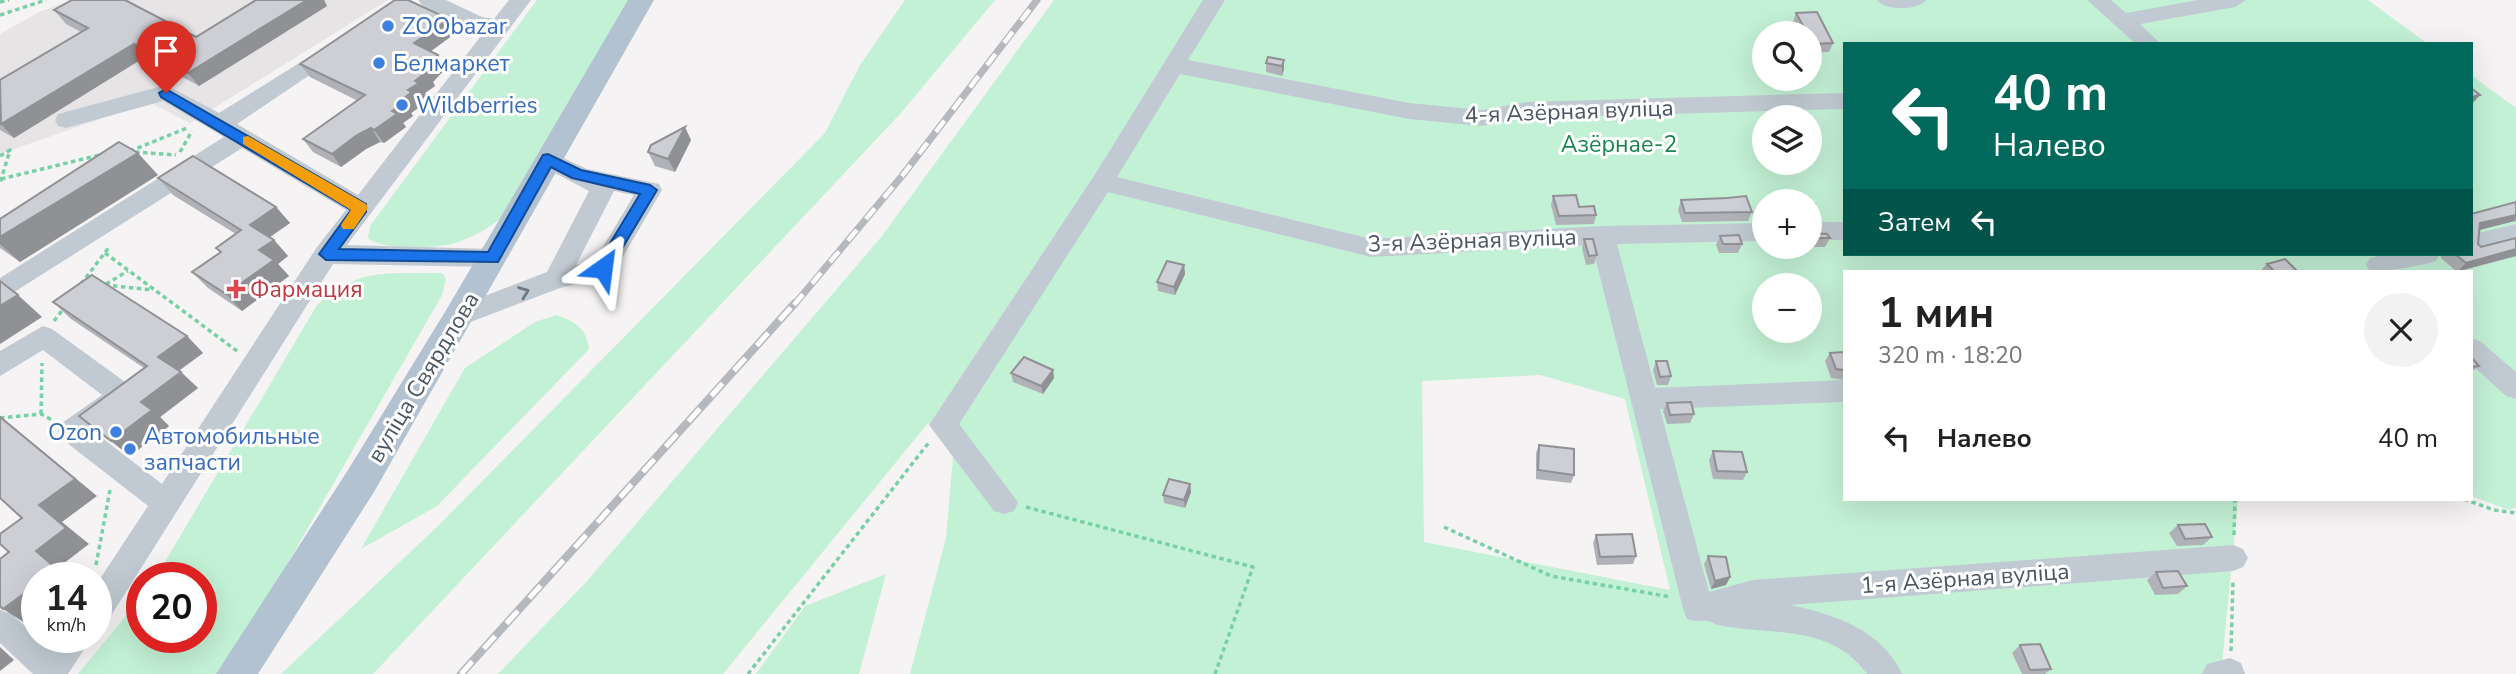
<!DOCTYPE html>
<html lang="ru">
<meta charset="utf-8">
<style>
:root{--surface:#fff;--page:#f2f2f2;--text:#222;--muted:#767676}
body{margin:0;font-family:"Nunito Sans",sans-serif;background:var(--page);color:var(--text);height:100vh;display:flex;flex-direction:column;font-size:26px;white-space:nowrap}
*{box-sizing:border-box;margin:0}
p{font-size:23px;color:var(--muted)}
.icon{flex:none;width:38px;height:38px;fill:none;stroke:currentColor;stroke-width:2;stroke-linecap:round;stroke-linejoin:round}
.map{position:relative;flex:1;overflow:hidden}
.drawer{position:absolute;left:1843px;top:270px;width:630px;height:231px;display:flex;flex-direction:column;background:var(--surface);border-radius:0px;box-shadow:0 7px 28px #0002}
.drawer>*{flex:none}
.hud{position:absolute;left:1843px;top:42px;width:630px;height:214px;border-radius:0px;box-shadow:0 7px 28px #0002;background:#00695c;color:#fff;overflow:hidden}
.buttons{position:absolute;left:1752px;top:21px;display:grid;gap:14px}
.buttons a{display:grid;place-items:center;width:70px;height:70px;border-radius:50%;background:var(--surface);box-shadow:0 7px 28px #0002;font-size:35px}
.speed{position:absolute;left:21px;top:562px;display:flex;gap:14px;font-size:35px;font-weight:700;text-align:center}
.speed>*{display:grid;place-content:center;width:91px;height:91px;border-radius:50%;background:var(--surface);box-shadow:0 7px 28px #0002;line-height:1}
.speed small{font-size:18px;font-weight:400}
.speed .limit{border:10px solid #d22;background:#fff;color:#111}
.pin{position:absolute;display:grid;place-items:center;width:60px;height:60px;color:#fff;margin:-72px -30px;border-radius:50% 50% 50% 0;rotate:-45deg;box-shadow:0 0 7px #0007}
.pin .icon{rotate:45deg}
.me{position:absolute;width:77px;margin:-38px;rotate:31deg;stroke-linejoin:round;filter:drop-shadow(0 0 5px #0008)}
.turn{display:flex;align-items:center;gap:24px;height:147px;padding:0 35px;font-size:32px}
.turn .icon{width:91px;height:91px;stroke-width:2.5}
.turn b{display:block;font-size:49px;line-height:60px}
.then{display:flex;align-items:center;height:66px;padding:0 35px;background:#0003;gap:14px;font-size:26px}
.round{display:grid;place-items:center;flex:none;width:74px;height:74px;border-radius:37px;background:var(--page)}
.head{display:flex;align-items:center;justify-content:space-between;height:119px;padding:0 35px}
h1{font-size:42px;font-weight:700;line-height:52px}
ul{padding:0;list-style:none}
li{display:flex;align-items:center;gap:21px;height:98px;padding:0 35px}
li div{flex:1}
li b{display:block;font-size:26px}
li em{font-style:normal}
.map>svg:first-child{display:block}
</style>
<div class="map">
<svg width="2516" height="674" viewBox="0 0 2516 674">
<rect width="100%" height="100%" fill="#f5f3f3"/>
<polygon fill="#e6e4e5" points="71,0 388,0 190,123 149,102 0,154 0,34 39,12"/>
<g fill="#c3f1d5" fill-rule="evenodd">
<path d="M537 0H632L509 211C494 225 478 235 458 242 440 249 382 251 368 238L370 226Z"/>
<polygon points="905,0 995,0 900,114 373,674 281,674 439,525 825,133 860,65"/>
<path d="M1054 0H2368L2428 44H1844V254H2471V75L2516 108V507L2509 510 2471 496V271H1844V499H2238L2221 674H910L946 538 954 445 928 423 723 674H498L588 580 882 236ZM1764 33H1810V79H1764ZM1764 117H1810V163H1764ZM1764 201H1810V247H1764ZM1764 285H1810V331H1764ZM1540 375 1625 399 1670 590 1424 542 1422 381Z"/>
<path d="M442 273 446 279 442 295 248 632 221 674H78L142 596V637H201V578L156 577 317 305C360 266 389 274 442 273Z"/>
<path d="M556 315C576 322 586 328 589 349L437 506 361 549 465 368 535 322Z"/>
<polygon points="886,574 859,674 756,674 805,606"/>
</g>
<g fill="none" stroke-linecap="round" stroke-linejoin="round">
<g stroke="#7ad0a6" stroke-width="3.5" stroke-dasharray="4.5 3.5" stroke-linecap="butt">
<polyline points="0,2 9,0"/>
<polyline points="0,15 46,0"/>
<polyline points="130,151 187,128"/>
<polyline points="135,152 176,155"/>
<polyline points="180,152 192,131"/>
<polyline points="0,156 10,150 0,183"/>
<polyline points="1,179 104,154"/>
<polyline points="105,253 237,351"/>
<polyline points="81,284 110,246"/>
<polyline points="106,284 128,271"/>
<polyline points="105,285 153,290"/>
<polyline points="54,321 64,308"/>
<polyline points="41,414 42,363"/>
<polyline points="0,418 41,414 52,420"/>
<polyline points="2464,499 2494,510 2516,513"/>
<polyline points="1026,507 1253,567 1215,674"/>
<polyline points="1444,527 1551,576 1671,597"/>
<polyline points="2234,535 2235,499"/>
<polyline points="96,565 110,490"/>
<polyline points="2231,651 2233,581"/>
<polyline points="748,674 930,441"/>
</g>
<g fill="#c1cad2" fill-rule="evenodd">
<polygon points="418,0 446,0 482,17 494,19 509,0 531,0 347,245 493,249 502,251 506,258 502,265 493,267 333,264 107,622 96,626 96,585 148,506 62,439 58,431 62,423 102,395 43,350 0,376 0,351 43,326 52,329 132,387 136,395 132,403 93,431 162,484 317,247 346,210 242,148 0,301 0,278 224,137 163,101 66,128 58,126 55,120 58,114 166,85 219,113 333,42 341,44 344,49 341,54 237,124 358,195 484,32 470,29 422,5"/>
<path d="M1203 0H1225L1188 60 1409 103 1482 110 1527 102 1844 93V109L1527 118 1482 126 1409 119 1180 74 1117 177 1371 239 1602 226 1764 223V241L1617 244 1655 388 1844 380V402L1660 409 1709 592 1753 580 2233 545 2243 549 2248 558 2243 567 2233 571 1790 605C1834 614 1882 630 1902 674H1867C1830 623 1770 636 1718 625 1714 624 1711 621 1708 621 1700 620 1696 622 1687 619L1683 609 1592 245 1371 257 1108 192 959 424 1018 502 1014 511 1004 514 994 511 929 425 1094 176Z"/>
<path d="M1877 0H1926C1918 11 1885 11 1877 0Z"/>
<polygon points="2087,0 2111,0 2126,13 2198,0 2246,0 2235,7 2140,24 2161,44 2136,44"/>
<path d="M548 151 587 169 659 184 662 190 612 275 560 288 460 326 451 323 447 316 451 309 547 272 589 191 540 165 536 159 540 153ZM614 191 634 195 595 260 576 265Z"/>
<rect x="1810" y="222" width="34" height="18"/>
<polygon points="2516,224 2516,242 2471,253 2471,235"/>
<path d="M2387 254H2440L2436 261C2414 267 2393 271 2370 271L2366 265 2370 258Z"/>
<polygon points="2471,338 2480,341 2516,372 2516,399 2506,396 2471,364"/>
<polygon points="0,610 11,614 50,647 58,637 92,637 68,674 33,674 0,643"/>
<polygon points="2230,658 2241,663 2245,674 2202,674 2207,664"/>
</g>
<polygon fill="#b3c2d1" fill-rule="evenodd" points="628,0 654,0 374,492 258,674 216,674 348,470 448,307"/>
<g stroke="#b5b8bd" stroke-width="7">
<polyline id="rail-far1" points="794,305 902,176 1037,0"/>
</g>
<g stroke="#b5b8bd" stroke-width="8">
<polyline id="rail" points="461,674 795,303"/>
</g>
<use href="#rail-far1" stroke="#fff" stroke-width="4.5" stroke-dasharray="14" stroke-linecap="butt"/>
<use href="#rail" stroke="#fff" stroke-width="5" stroke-dasharray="17" stroke-linecap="butt"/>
</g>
<g fill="#b0b2b7">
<polygon points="256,0 324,0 327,6 199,86 145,57 14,138 0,130 0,80 81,32 66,24 54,10 196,37"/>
<polygon points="1796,13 1833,43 1829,52 1810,53 1810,33 1798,33 1793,22"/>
<polygon points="449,19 457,32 431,51 446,68 433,82 435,86 425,93 427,96 418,102 421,106 411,113 413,116 403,123 406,127 384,143 380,142 366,149 341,167 313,152 303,139 358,101 310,77 300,64"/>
<polygon points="1284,60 1284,69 1282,76 1266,72 1266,63"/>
<polygon points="691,140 675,172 655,166 648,152"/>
<polygon points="158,175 20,262 0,248 0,219"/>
<polygon points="158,178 276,207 290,223 270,237 274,240 288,256 278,264 289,276 242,311 208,288 192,272 220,252 216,248 236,234 173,195"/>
<polygon points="1553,196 1596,215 1594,224 1556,225 1551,205"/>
<polygon points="1681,200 1752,212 1748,221 1682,222 1678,210"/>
<polygon points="2516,202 2516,222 2515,221 2479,230 2478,244 2481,247 2516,238 2516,256 2461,271 2456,271 2441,258 2441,254 2471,254 2471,214"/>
<polygon points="1810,204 1813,219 1812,220 1812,233 1830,238 1825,247 1807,247 1810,247"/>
<polygon points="1720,236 1742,244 1738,253 1719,253 1716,245"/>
<polygon points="1584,239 1597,255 1594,264 1586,265 1582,248"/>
<polygon points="2267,264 2297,271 2260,271"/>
<polygon points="1184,265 1185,274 1175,295 1158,291 1157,282"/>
<polygon points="53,302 187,336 203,353 179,371 198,388 160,417 169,426 130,456 79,416 144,368 71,319"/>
<polygon points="1844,352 1844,380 1831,378 1825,361 1830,353"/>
<polygon points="2471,357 2479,366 2471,372"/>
<polygon points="1656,361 1671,376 1668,385 1657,385 1653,370"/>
<polygon points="1053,370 1054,378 1043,394 1013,382 1011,373"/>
<polygon points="1667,403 1694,414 1690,423 1667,424 1663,411"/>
<polygon points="1539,445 1574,475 1571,483 1536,479 1536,453"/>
<polygon points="1713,451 1747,472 1743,480 1713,479 1709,460"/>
<polygon points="1190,484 1191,492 1185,508 1164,503 1163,495"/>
<polygon points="2178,525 2212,537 2203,545 2177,546 2169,533"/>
<polygon points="1596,535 1636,556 1633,564 1597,565 1593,543"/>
<polygon points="1708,556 1730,577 1726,585 1711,589 1704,564"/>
<polygon points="2156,572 2187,586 2178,594 2155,595 2147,580"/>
<polygon points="2020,645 2051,669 2045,674 2022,674 2012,653"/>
</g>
<g fill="#909195">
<polygon points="307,0 324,0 327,6 199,86 188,73"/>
<polygon points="449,19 457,32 423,57 414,43"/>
<polygon points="134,44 145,57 14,138 1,124"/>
<polygon points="438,55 446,68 433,82 435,86 425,93 427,96 418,102 421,106 411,113 413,116 403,123 406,127 384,143 374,130 392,111 422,70"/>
<polygon points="1284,60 1284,69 1282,76 1282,66"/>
<polygon points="2480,95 2472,104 2471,105 2471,97"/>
<polygon points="685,127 691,140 675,172 668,159"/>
<polygon points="371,128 380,142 366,149 341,167 332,154 357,135"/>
<polygon points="138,153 158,175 20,262 0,244 0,237"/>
<polygon points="276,207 290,223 264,241 250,225"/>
<polygon points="1817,210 1813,219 1810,221 1812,213"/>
<polygon points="2516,215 2515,221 2471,232 2480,223"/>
<polygon points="274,240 288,256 278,264 289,276 242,311 226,294 259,250"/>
<polygon points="2516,249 2516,256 2458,271 2466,263"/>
<polygon points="1184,265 1185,274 1175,295 1174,287"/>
<polygon points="18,295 42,317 0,344 0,306"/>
<polygon points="187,336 203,353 175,373 158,357"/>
<polygon points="1053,370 1054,378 1043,394 1041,386"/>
<polygon points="181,372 198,388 160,417 169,426 130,456 111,441 141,402"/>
<polygon points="0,416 97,496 62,522 89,544 59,567 71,578 45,578 36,551"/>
<polygon points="1190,484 1191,492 1185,508 1184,500"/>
<polygon points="1730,577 1726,585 1711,589 1715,581"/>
<polygon points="37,584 37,618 28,625 3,609"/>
<polygon points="0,647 14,660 0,671"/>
</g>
<g fill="#cdcfd5" stroke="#909195" stroke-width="2">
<polygon points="72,0 125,0 196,37 256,0 307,0 188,73 134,44 1,124 0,80 88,28 54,10"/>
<polygon points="395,0 408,0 449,19 414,43 438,55 422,70 426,72 415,81 419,83 408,90 412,92 400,101 404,103 392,111 397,114 374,130 371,128 357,135 332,154 303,139 365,95 300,64"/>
<polygon points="1817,12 1833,43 1812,44 1810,39 1810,33 1807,33 1796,13"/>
<polygon points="1268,57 1284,60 1282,66 1266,63"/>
<polygon points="2471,88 2480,95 2471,97"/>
<polygon points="685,127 668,159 648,152 651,145"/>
<polygon points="119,142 138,153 0,237 0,219"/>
<polygon points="193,156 276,207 250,225 274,240 259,250 274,260 226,294 192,272 221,252 216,248 241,230 158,178"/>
<polygon points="1576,195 1579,207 1594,206 1596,215 1559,216 1553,196"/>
<polygon points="1746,196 1752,212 1685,213 1681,200 1727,198"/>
<polygon points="2516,202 2516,215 2480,223 2478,244 2481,247 2516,238 2516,249 2466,263 2455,254 2471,254 2471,214"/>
<polygon points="1810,204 1815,204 1817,210 1812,213 1812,233 1827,234 1830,238 1812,238 1810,233"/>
<polygon points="1739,235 1742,244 1723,244 1720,236"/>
<polygon points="1584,239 1593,239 1597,255 1589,256"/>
<polygon points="2285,259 2297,271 2274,271 2267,264"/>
<polygon points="1167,261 1184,265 1174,287 1157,282"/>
<polygon points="92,275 187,336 158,357 181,372 141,402 152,410 111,441 79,416 147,366 53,302"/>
<polygon points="0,281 18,295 0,306"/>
<polygon points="1844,352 1844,370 1836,369 1830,353"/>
<polygon points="1024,357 1053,370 1041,386 1011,373"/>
<polygon points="2471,357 2479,366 2471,367"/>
<polygon points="1656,361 1667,361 1671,376 1660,377"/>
<polygon points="1691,402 1694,414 1670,415 1667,403"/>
<polygon points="0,417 75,479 39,505 66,528 36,551 57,569 45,578 37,578 37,584 3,609 0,606 0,559 9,552 0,544 0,534 22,518 0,498"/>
<polygon points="1539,445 1574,449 1574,475 1538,470"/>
<polygon points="1713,451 1742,452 1747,472 1717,471"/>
<polygon points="1169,479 1190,484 1184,500 1163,495"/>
<polygon points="2205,524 2212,537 2185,539 2178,525"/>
<polygon points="1632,534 1636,556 1600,557 1596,535"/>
<polygon points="1708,556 1726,557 1730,577 1715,581"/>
<polygon points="2178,571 2187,586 2163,588 2156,572"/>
<polygon points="2040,644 2051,669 2030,670 2020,645"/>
</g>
<defs><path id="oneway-chevron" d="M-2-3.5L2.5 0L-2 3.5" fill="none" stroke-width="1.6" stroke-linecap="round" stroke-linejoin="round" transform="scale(1.75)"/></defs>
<use stroke="#6e7983" href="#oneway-chevron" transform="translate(524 292) rotate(-21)"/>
<polygon fill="#1a73e8" stroke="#114b97" stroke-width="2" points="166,89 366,204 366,212 339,249 488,252 543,155 548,154 581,170 650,185 657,190 608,272 603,274 595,268 640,194 572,178 551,167 498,262 326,260 319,254 351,210 161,97 159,93"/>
<polygon fill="#f59e0b" points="248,136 366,204 368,208 354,229 343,229 341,225 351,210 243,144 243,137"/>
<g fill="#3f7fe0" stroke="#fff" stroke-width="2.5">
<circle cx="388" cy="26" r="7"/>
<circle cx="379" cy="63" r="7"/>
<circle cx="402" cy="105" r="7"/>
<circle cx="116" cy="432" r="7"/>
<circle cx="130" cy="449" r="7"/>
</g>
<path fill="#e0444e" stroke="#fff" stroke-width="2.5" d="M232.5 278.5h7v7h7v7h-7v7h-7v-7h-7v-7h7z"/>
<g text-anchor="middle" stroke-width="6" stroke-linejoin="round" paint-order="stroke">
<g font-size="23" fill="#366cbe" stroke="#fff" text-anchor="start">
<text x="402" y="34">ZOObazar</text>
<text x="393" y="71">Белмаркет</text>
<text x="416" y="113">Wildberries</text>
<text x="102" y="440" text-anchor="end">Ozon</text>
<text x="144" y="444">Автомобильные<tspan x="144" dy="26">запчасти</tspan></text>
</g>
<g font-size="23" fill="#4a5661" stroke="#fff">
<text transform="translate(1569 111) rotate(-2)" y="8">4-я Азёрная вуліца</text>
<text transform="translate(1472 240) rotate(-2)" y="8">3-я Азёрная вуліца</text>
<text transform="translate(423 377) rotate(-59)" y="8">вуліца Свярдлова</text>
<text transform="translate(1965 578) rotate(-4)" y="8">1-я Азёрная вуліца</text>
</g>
<g font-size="23" fill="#17864f" stroke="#fff">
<text x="1619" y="152">Азёрнае-2</text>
</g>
<g font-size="23" fill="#be3a42" stroke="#fff" text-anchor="start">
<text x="250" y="297">Фармация</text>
</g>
</g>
</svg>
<div class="buttons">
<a><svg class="icon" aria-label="search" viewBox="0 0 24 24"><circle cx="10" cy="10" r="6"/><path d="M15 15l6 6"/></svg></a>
<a><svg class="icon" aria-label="layers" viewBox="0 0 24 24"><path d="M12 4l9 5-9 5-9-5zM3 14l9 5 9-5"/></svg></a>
<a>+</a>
<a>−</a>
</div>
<div class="speed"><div>14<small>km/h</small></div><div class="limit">20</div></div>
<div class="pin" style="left:166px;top:93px;background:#d93025"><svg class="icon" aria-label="arrive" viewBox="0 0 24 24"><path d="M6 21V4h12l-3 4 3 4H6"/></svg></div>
<svg class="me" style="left:603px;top:268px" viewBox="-20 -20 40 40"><path d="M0-17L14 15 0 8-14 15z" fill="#1a73e8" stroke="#fff" stroke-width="4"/></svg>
<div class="hud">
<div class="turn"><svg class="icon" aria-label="left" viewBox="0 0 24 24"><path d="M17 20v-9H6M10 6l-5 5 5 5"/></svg><div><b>40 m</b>Налево</div></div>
<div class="then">Затем<svg class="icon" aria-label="left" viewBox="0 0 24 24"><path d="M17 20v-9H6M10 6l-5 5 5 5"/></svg></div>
</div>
<section class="drawer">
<div class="head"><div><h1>1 мин</h1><p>320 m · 18:20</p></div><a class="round"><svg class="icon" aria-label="close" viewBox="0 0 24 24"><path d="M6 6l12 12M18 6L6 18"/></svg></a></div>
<ul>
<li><svg class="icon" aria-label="left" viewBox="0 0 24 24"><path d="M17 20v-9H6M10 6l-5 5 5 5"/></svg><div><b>Налево</b></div><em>40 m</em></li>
</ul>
</section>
</div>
